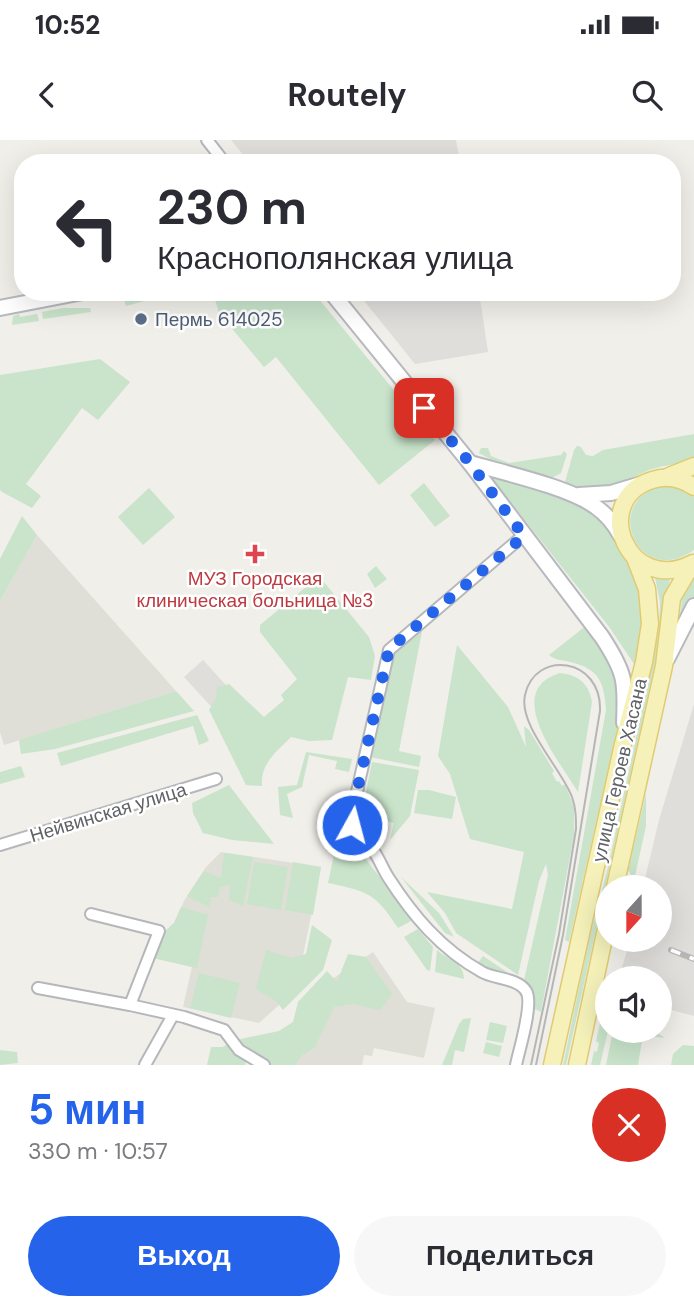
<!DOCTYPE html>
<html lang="ru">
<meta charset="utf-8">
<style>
:root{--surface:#fff;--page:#f7f7f7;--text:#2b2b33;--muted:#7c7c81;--accent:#2563eb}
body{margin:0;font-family:"DM Sans",sans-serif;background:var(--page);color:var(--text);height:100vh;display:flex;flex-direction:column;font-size:26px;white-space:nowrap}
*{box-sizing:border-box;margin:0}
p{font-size:23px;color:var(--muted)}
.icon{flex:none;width:38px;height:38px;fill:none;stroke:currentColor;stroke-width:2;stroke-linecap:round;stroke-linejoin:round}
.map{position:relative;height:925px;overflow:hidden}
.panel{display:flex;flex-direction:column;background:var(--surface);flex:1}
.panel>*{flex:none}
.top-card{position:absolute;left:14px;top:14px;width:667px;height:147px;border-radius:28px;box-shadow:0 7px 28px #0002;background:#fff;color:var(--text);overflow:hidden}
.needle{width:46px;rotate:201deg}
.tools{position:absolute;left:595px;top:735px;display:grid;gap:14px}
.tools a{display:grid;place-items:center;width:77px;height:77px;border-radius:50%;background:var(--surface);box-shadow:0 7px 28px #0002;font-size:35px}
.pin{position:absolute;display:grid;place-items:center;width:60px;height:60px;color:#fff;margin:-30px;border-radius:14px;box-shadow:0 4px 10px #0006}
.me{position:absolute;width:77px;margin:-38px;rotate:7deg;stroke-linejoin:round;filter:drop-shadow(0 0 5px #0008)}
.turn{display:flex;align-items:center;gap:24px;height:147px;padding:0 28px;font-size:32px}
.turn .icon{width:91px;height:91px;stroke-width:2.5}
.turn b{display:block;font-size:49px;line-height:60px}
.round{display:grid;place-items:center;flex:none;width:74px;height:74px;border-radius:37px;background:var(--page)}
.head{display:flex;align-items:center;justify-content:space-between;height:119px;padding:0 28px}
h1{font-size:42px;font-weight:700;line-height:52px;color:var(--accent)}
.cta{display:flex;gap:14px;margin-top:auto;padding:14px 28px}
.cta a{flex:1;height:80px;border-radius:42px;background:var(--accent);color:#fff;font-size:28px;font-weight:700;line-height:80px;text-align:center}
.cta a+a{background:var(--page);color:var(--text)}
.status{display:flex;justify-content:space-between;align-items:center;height:49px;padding:0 35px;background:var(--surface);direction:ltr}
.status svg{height:19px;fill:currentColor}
header{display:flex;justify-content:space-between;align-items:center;height:91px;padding:0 28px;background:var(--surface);font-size:32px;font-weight:700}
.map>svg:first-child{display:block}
</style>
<div class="status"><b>10:52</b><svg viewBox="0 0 49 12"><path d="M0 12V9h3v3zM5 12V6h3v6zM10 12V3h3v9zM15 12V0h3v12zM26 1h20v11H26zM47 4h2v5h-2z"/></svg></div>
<header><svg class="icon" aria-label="back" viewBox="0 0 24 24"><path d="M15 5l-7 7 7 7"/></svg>Routely<svg class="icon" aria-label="search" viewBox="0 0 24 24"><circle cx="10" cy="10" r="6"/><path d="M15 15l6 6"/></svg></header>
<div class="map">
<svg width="694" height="925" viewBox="0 0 694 925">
<rect width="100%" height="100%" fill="#f0efe9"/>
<g fill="#dfdedb">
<polygon points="231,0 456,0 460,23 250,23"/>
<polygon points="357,152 479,152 488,212 415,224"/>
<polygon points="203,520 248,569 229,586 184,537"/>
<polygon points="694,564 694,876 660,867 660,838 619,838 630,800 660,800 660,747 643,747 659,680"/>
</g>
<g fill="#dfded7">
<polygon points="37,395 176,551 4,605 0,592 0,461"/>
<polygon points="221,712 321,727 296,850 259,883 183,867 192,827 153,818 162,794 174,783 184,761 206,727"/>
<polygon points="373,812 407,862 435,868 424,918 374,908 372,916 364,915 362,925 284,925 303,858"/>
</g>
<g fill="#c9e4cb">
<polygon points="146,152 166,152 167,155 126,166 124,160"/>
<polygon points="239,152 313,152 435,300 379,345 276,217 264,227 219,173 215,160 225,154"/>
<polygon points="63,168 90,168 91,172 43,179 42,172"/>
<polygon points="19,174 20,177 37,174 39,181 12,185 13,176"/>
<polygon points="100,219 130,242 98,280 82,268 26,344 41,356 32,368 2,352 0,350 0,235"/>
<path d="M694 294V317C676 326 669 324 652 329 631 336 584 367 565 342L574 310 577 306 581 307 586 315 593 316 603 310Z"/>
<polygon points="481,308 488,308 491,316 509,323 561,315 564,311 567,314 561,333 552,338 494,321 479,313"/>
<polygon points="490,336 594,368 615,398 642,455 644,478 636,527 610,488"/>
<polygon points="424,343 450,376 435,387 410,355"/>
<path d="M668 345 680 347 694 357V410C636 451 598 355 668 345Z"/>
<polygon points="149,348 175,377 143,405 118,377"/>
<polygon points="22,376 37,395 0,461 0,419"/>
<polygon points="376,426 387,439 375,448 367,434"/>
<path d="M319 436 369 497 375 516 371 540 348 537 332 600 309 601 291 597C276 612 260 624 262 646L246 645 209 570 216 558 217 547 229 544 264 577 284 560 281 555 297 539 260 492V485Z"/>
<polygon points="655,437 670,440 664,467 657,514 566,925 563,925 588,804 608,727 659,491 660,462"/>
<polygon points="694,438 694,458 680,478 682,457"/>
<path d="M587 485 621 539 618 585 569 802 565 800 606 570C604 541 599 529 570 522 562 520 555 520 549 515Z"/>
<polygon points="422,491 399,611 421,616 419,627 370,617 393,515 408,498"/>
<polygon points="457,505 508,567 526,607 524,586 529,590 554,631 552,633 557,642 559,641 562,646 565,644 574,667 574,695 541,872 533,868 532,851 524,840 548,735 546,724 539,741 518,835 456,793 445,773 427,752 512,769 524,712 470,699 450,634 438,616"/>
<path d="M560 533C578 535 589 543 592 562L578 652C560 622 501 551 560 533Z"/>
<polygon points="176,551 194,571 55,609 21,614 19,600"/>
<polygon points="197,575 209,601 199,605 193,586 61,626 57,613"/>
<polygon points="306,612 352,619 349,632 335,629 337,621 309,615 302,647 287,654 293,678 280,675 278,647 297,645"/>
<polygon points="372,622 419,630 410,676 390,700 394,683 376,679 372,696 360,682"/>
<polygon points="21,626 25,637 0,644 0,632"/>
<polygon points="229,645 274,704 232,700 203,693 193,673 192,663"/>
<polygon points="418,650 429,650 456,657 452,679 414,673"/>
<polygon points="646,654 646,686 635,736 631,735 628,730"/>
<path d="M340 686 413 780 398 788C374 752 369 752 328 743Z"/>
<polygon points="224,713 253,717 243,766 229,760 230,745 220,747 218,757 211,757 209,767 187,756 204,731 221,738"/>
<polygon points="254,722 288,727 281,770 247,764"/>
<polygon points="293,722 321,727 313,775 285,770"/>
<polygon points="401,737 439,773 454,797 445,793"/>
<polygon points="181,767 208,775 197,828 153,818 162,794 174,783"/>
<polygon points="312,785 332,800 323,830 283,870 277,862 256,849 266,810 292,818 306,814"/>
<polygon points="418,789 433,807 430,831 427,830 404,797"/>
<path d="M437 810C448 820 464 822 464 839L435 832Z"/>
<polygon points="348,814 366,817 392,854 380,870 353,864 334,867 315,907 301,916 295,925 255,925 240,899 279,891 293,882 298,862 327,831 337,842"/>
<polygon points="483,816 516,838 505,837 477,824"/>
<polygon points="199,833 240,843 231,878 190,868"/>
<polygon points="607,873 608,891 600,925 591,925 594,911 597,912 599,903 596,901 602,875"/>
<polygon points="471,878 464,912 455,910 452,925 442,925 459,884 463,879"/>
<polygon points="490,882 507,886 503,903 486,900"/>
<polygon points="613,891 654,891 665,898 643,895 638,925 606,925"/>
<polygon points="486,902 502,906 499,917 483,913"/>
<polygon points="229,903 247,918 245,925 207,925 211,907 223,907"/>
<polygon points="683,905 694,906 694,925 671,925 673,914"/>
<polygon points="0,910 17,912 18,923 0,925"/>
</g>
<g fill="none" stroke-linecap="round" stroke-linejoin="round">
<g stroke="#b6b7bb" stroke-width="14">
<g id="minor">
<polyline points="207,0 225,23"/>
<polyline points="0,705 216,639"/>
<polyline points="91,774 159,791 130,865"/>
<polyline points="38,848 130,865 184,877 224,890 239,910 264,925"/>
<polyline points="145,925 173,875"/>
<path d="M516 925C519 910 534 863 526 851 518 838 494 839 482 832 441 809 413 776 388 737 383 729 380 721 375 713 367 702 353 693 351 678L389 510 524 395"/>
</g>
</g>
<g stroke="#b7b9be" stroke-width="18">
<g id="secondary">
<path d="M331 152 470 323 602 497C625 532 626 541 624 583"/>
<polyline points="0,168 83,152"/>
<path d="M470 323C504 333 569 347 596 367 606 374 615 385 621 396"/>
<polyline points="579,355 611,353 641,344"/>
<polyline points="667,519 694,466"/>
</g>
</g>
<g stroke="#e0cb71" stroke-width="19">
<g id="primary">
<polyline points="669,336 694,326"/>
<path d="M693 423C628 457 589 360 652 340 667 335 681 338 694 347"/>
<polyline points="615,747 664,526 672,458 692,424"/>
<polyline points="552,925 623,604 644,522 650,484 647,449 635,418"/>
<polyline points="577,925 607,784"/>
</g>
</g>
<use href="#minor" stroke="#fff" stroke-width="10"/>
<use href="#secondary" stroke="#fff" stroke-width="14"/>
<use href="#primary" stroke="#f5f1b9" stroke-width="16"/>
<path stroke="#b6b6b7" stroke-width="2" d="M531 925 559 794 576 689C576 678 576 668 572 657 561 628 518 585 525 555 535 509 602 517 600 571L563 795 536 925"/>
<g stroke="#b6b6b7" stroke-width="6">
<polyline id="rail" points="671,810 694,819"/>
</g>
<use href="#rail" stroke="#fff" stroke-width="3.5" stroke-dasharray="10" stroke-linecap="butt"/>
</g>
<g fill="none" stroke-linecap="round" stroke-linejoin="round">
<polyline stroke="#2563eb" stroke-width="12" stroke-dasharray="0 21.6" points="352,685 351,678 389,509 524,396 470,323 424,268"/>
</g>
<circle fill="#5c6f8a" stroke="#fff" stroke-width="2.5" cx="141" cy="179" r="7"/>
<path fill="#e0444e" stroke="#fff" stroke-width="2.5" d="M251.5 403.5h7v7h7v7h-7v7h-7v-7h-7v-7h7z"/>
<g text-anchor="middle" stroke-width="5" stroke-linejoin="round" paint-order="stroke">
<g font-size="19" fill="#4e5e75" stroke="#fff" text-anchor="start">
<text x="155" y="186">Пермь 614025</text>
</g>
<g font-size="19" fill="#be3a42" stroke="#fff">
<text x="255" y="445">МУЗ Городская<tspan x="255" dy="22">клиническая больница №3</tspan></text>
</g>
<g font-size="19" fill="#606267" stroke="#fff">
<text transform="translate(619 630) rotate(-77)" y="7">улица Героев Хасана</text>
<text transform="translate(108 672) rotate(-17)" y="7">Нейвинская улица</text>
</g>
</g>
</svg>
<div class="tools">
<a><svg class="needle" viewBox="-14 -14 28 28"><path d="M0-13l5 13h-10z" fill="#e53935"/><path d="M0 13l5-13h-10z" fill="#7c7c81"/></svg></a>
<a><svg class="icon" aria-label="sound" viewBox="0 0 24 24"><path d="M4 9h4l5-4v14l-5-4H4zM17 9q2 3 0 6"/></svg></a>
</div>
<div class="pin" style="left:424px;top:268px;background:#d93025"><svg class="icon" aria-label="arrive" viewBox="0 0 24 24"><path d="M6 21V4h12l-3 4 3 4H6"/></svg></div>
<svg class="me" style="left:352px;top:685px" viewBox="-20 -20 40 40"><circle r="17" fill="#2563eb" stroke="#fff" stroke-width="3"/><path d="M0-11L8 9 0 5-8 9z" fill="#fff"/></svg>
<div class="top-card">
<div class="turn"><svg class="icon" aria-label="left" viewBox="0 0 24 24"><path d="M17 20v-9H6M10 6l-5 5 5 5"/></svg><div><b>230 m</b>Краснополянская улица</div></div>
</div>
</div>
<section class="panel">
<div class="head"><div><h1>5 мин</h1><p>330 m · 10:57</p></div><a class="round" style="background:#d93025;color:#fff"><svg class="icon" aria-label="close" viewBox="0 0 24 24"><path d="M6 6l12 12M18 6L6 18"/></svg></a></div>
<div class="cta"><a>Выход</a><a>Поделиться</a></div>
</section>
